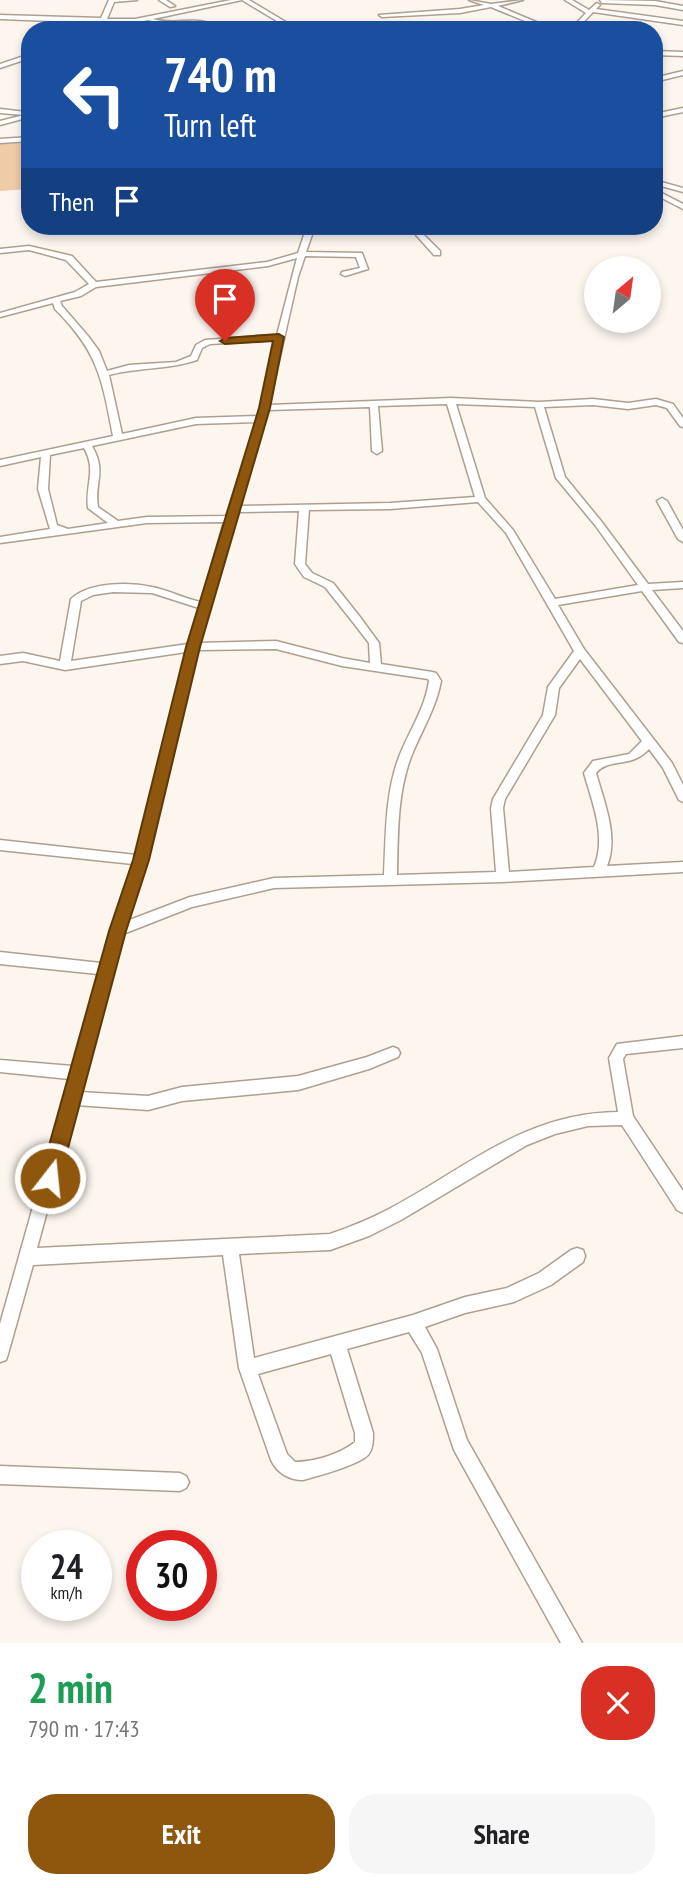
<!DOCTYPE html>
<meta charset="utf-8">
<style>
:root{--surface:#fff;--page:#f6f6f6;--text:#202124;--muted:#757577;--accent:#8e570d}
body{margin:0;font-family:"PT Sans Narrow",sans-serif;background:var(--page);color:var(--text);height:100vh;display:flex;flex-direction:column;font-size:26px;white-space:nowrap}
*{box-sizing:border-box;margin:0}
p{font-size:23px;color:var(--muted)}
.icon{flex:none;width:38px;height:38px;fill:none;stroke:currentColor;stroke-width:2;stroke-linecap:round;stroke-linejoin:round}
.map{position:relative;height:1643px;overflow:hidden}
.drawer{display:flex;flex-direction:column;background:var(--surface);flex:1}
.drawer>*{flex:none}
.banner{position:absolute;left:21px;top:21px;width:642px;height:214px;border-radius:28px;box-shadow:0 4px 10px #0003;background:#1a4fa0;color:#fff;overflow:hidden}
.needle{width:46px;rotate:29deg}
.tools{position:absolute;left:584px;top:256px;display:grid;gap:14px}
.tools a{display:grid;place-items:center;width:77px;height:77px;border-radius:50%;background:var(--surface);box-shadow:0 4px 10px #0003;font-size:35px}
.speed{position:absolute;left:21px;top:1530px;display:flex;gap:14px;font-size:35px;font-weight:700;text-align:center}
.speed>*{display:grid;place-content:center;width:91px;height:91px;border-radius:50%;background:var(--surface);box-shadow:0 4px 10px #0003;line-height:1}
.speed small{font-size:18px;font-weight:400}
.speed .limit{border:10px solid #d22;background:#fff;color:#111}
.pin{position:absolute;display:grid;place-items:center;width:60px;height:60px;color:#fff;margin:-72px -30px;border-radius:50% 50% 50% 0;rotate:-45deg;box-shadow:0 0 7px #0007}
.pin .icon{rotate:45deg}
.me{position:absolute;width:77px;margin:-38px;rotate:16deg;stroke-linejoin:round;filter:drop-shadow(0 0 5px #0008)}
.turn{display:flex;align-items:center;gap:24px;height:147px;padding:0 28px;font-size:32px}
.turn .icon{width:91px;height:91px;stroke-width:2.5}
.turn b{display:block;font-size:49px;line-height:60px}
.then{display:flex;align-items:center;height:66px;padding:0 28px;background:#0003;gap:14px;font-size:26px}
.round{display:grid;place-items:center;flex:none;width:74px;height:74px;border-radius:28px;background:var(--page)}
.headline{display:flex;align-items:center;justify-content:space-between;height:119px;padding:0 28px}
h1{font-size:42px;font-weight:800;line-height:52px;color:#1e9e55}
.button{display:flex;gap:14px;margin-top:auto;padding:14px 28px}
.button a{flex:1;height:80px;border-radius:28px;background:var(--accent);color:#fff;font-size:28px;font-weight:800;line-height:80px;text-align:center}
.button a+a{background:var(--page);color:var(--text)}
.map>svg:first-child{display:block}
</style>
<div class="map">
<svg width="683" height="1643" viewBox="0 0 683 1643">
<rect width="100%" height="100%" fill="#fdf6ef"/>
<polygon fill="#efcba7" points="30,142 30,189 0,191 0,144"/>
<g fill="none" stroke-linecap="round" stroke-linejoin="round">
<g stroke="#af9f8f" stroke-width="3">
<g id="minor">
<path d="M109 0H137L114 2 107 19H135L231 0H242L153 19C180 27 195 12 224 30H216L199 23 169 25 148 20 135 23H103L0 19V15L101 18Z"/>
<polygon points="159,0 166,0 175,6 170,7"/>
<polygon points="242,0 249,0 299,30 292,30"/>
<polygon points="469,0 491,4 523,0 498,6 555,30 547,30 491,7 460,13 382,17 379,15 460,9 484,5"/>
<polygon points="565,0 572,0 589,10 597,3 600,5 596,9 683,21 683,25 593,12 576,30 570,30 586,13"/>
<polygon points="600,0 655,1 683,6 683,10 655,5 602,3"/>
<polygon points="375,23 427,28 430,30 373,26"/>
<polygon points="654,51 683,52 683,56 654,55"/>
<polygon points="30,54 30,58 0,68 0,64"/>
<polygon points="683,71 683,75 654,82 654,78"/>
<polygon points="683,108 683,112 654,118 654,114"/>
<polygon points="0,109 26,112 26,114 30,113 30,117 0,125 0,121 24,115 0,113"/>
<polygon points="30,137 30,141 0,143 0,139"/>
<polygon points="654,180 683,188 683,192 654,184"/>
<polygon points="654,189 683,204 683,209 654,194"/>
<path d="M307 226H315L306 252 362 253 368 269 345 276 341 274 342 272 360 268 356 257 305 256 298 277 269 405 451 398 539 402 593 399 628 403 656 399 673 404 683 418V427L680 426 667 408 656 405 628 409 593 405 544 407 565 477 601 521 648 584 683 582V588L652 590 683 631V643L679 642 642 591 558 605 584 649 672 763 683 785V802L679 800 663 768 649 749C631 769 609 757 596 773 604 802 619 837 607 866L683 862V872L503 882 274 888 192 907 123 934 86 1070 87 1073 84 1078 80 1092 148 1096 182 1087 298 1076 367 1057 393 1047 398 1049 400 1053 398 1057 369 1069 298 1090 182 1101 148 1110 76 1105 37 1248 330 1234C350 1227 370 1219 389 1209 467 1168 524 1113 618 1112L609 1058 617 1044 683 1036V1048L626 1054 623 1059 633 1116 683 1191V1213L677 1210 622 1125 588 1126 555 1134 527 1145 401 1220 369 1236 330 1250 239 1254 254 1358 413 1315 465 1297 507 1288 539 1273 571 1250 577 1248 583 1250 585 1256 583 1262 551 1285 514 1302 465 1313 425 1327 437 1349 467 1440 582 1643H561L454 1450 422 1353 409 1332 347 1349 373 1433C373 1441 373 1449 368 1455 358 1465 318 1476 303 1480 289 1480 277 1473 271 1460L239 1368 223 1255 33 1265 8 1354 6 1360 0 1362V1324L69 1079 0 1072V1060L73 1066 98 974 0 964V952L101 963 133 864 0 850V840L136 855 186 652 65 670 23 661 0 664V656L23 653 60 661 71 599C89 582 129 582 152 587 169 590 184 599 201 602L224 522 147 523 0 543V537L50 529 38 489 41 457 0 466V460L113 436C102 378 98 352 55 309L53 303 0 317V313L75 292 89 284 66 260 29 250 0 253V249L29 246 72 256 96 282 267 262 298 253ZM297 258 277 335 205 340 196 345 191 356 176 362 129 365 107 371 99 351 88 336 62 306 60 301 81 296 96 287 268 266ZM276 340 258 416 196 418 122 434 109 375C138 367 168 370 197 360L202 348 210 344ZM447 404 475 497 390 503 239 506 268 410 370 407 372 451 377 454 382 451 378 406ZM456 404 535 407 556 478 595 525 638 585 555 599 513 530 485 498ZM257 422 226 516 147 517 118 521 98 507C94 481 107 472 92 446L196 424ZM84 448C97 471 85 484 88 508L108 523 68 529 57 525 48 489 50 455ZM478 502 506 533 574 651 548 687 543 715 493 799 491 808 496 872 397 875C398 835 397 794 411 757 421 731 436 709 441 681L436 673 432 672 381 664 379 643 360 617 333 583 312 573 305 564 309 510 390 509ZM299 511 295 564 304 577 325 587 352 621 369 643 370 663 342 658 276 641 199 643 237 512ZM113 592 152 593 199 608 188 644 71 661 81 601 93 595ZM276 649 342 666 428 679 429 681C425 709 409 731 399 757 385 794 386 836 384 875L274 878 190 897 127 921 147 860 198 650ZM580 659 642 741 629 754 593 761 584 773C592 802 607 837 594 867L509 872 503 808 505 799 555 715 559 688ZM331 1354 355 1433V1442C340 1454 315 1462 295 1462L287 1454 258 1374Z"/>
<polygon points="408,226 415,226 440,251 440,255 434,255"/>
<polygon points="662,498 667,501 683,530 683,542 678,539 657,501"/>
<polygon points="0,1466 180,1473 186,1476 189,1482 186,1488 180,1491 0,1484"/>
</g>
</g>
<use href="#minor" fill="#fff" fill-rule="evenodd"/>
</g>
<polygon fill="#8e570d" stroke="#5c3908" stroke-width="2" points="279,334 284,337 270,408 200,647 149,860 126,931 60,1178 57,1184 50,1187 43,1184 40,1178 109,931 133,860 186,647 259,408 273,341 225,344 220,341 225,338"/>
</svg>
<div class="tools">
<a><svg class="needle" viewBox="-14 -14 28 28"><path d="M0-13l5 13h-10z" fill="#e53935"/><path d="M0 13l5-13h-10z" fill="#757577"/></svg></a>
</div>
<div class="speed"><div>24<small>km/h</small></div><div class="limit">30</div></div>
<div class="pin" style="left:225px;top:341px;background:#d93025"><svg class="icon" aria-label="arrive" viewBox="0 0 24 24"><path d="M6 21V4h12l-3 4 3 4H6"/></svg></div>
<svg class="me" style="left:50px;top:1178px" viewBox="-20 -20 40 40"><circle r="17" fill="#8e570d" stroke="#fff" stroke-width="3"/><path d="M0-11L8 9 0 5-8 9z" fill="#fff"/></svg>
<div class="banner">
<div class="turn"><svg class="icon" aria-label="left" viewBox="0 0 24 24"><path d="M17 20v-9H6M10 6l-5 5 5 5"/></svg><div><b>740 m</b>Turn left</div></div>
<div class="then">Then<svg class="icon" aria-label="arrive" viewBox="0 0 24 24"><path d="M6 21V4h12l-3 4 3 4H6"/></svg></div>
</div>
</div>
<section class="drawer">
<div class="headline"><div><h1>2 min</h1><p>790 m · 17:43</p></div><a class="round" style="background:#d93025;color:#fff"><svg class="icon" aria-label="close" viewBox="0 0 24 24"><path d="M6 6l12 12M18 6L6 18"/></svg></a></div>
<div class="button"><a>Exit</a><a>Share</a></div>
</section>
